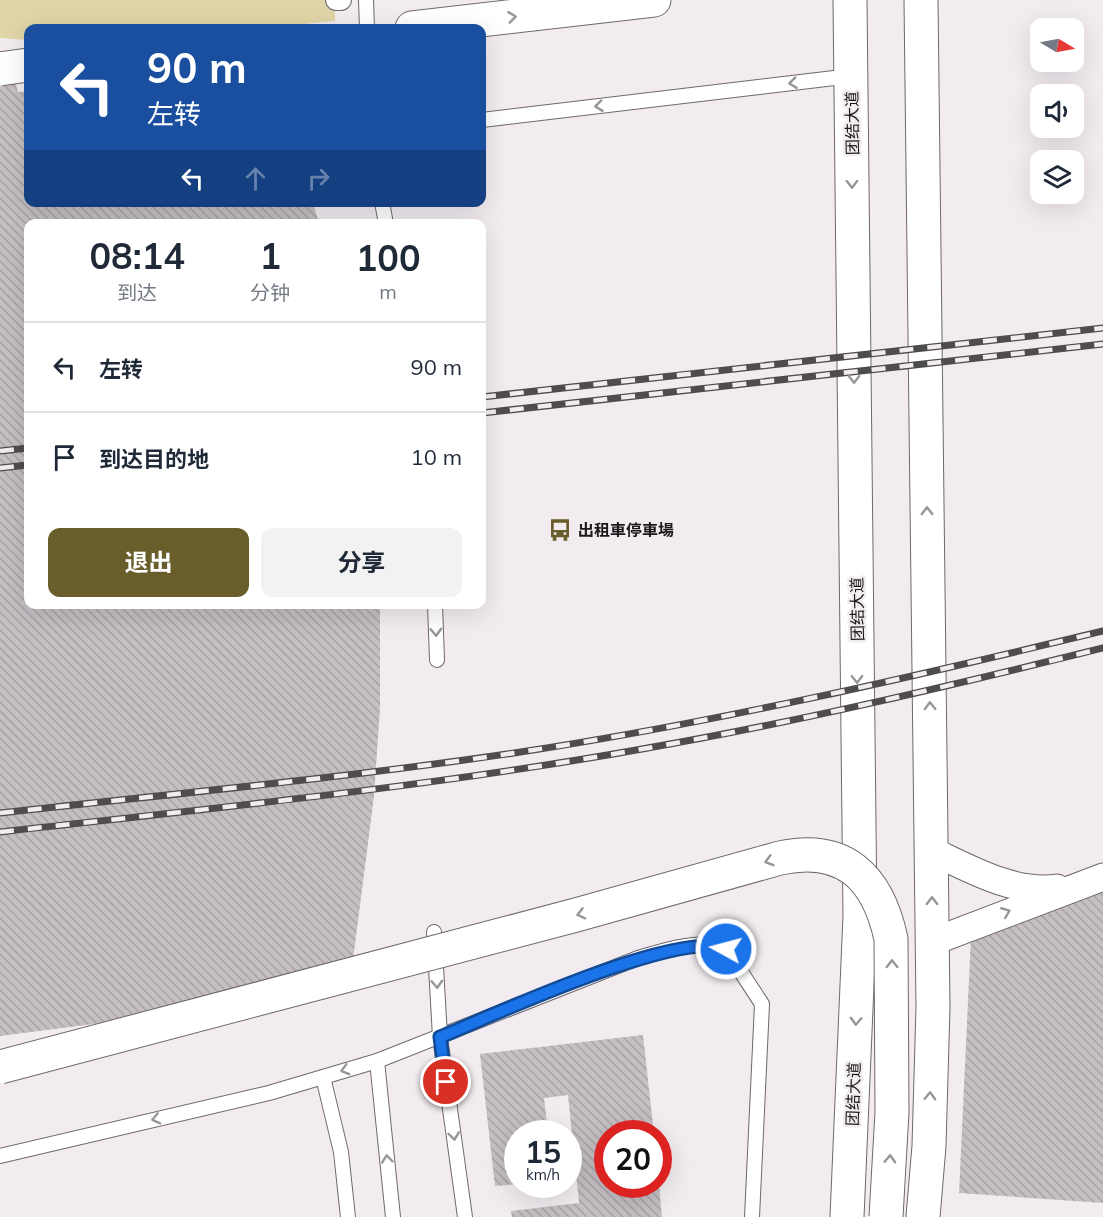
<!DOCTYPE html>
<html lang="zh">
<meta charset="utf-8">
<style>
:root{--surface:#fff;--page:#f2f2f3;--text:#1f2937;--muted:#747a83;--line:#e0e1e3;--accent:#695e2b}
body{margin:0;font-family:Mulish,"Noto Sans SC",sans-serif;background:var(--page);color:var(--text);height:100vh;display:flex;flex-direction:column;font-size:22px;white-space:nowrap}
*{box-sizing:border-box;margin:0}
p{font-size:20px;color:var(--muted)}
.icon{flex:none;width:33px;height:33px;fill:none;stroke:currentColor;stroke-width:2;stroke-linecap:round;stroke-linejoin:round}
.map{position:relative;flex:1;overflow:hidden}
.side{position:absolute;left:24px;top:219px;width:462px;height:390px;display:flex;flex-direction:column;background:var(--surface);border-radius:12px;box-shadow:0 6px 24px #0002}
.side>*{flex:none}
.top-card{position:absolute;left:24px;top:24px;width:462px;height:183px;border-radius:12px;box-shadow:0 6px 24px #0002;background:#1a4fa0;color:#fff;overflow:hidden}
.needle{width:39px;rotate:100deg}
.fabs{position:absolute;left:1030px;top:18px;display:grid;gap:12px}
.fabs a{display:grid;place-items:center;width:54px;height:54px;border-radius:12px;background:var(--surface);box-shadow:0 6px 24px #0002;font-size:30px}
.speed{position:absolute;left:504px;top:1120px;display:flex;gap:12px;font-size:30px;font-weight:700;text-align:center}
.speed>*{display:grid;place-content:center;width:78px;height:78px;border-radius:50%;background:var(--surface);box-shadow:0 6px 24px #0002;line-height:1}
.speed small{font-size:15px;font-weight:400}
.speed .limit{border:9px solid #d22;background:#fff;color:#111}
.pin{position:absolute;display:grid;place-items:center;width:51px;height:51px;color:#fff;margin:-26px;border:3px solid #fff;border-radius:50%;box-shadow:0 2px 6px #0007}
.me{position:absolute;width:66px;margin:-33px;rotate:277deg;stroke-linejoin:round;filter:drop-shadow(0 0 4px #0008)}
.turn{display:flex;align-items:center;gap:21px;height:126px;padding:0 24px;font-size:27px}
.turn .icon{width:78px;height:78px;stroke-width:2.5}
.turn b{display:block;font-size:42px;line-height:51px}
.lanes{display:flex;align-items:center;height:57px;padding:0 24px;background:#0003;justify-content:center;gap:30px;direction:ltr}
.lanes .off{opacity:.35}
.eta{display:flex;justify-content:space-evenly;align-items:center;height:102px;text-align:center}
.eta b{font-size:36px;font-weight:700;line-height:42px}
.button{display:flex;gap:12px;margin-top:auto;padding:12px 24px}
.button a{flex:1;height:69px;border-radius:12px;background:var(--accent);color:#fff;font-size:24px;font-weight:700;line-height:69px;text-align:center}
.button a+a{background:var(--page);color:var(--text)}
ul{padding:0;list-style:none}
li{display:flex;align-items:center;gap:18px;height:90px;padding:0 24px;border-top:2px solid var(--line)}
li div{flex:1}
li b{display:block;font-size:22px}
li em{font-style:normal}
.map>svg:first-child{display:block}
</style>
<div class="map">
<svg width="1103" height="1217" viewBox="0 0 1103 1217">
<defs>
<pattern id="building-back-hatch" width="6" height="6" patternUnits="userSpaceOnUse" patternTransform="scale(1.5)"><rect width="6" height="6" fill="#c5bfc4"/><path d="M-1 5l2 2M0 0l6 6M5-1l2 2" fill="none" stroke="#a9a3a8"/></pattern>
</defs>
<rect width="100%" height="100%" fill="#f2ecf1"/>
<polygon fill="#dfd5a6" points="0,0 335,0 335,21 264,28 28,28 28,40 0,38"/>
<g fill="url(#building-back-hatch)">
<polygon points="13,73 18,92 28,91 28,202 313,202 319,224 28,224 28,604 380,604 380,708 374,796 349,991 0,1036 0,75"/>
<polygon points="1103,891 1103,1203 959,1193 971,937"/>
<polygon points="643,1035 654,1134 608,1134 608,1185 659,1185 662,1217 512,1217 511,1211 579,1203 568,1095 544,1098 547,1123 531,1125 532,1134 518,1134 518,1184 495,1186 480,1054"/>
</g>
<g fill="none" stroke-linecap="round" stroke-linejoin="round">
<g stroke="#6e686d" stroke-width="16">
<g id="service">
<polyline points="366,0 367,28"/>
<polyline points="482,120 851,76"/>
<polyline points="382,202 386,224"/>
<polyline points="435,604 437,660"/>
<polyline points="434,932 440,1037 465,1217"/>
<polyline points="377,1061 393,1217"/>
<polyline points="323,1077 341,1152 348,1217"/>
<path d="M0 1156 269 1093 377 1061 638 958C664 950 700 938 726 949L762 1004 752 1217"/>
</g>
</g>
<g stroke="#6e686d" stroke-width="22">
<polyline id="pedestrian" points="336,0 341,0"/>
</g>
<g stroke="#6e686d" stroke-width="29">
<g id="minor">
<path d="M932 851C970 869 1014 894 1057 888"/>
<polyline points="932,942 1103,877"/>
</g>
</g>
<g stroke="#6e686d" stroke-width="35">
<polyline id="tertiary" points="412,28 654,0"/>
</g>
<g stroke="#6e686d" stroke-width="35">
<g id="primary">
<polyline points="921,0 933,1007 929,1146 923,1217"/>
<polyline points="847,1217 860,916 850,0"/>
</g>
</g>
<use href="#service" stroke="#fff" stroke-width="14"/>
<use href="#pedestrian" stroke="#fff" stroke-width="20"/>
<use href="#minor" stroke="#fff" stroke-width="27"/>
<use href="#tertiary" stroke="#fff" stroke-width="33"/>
<use href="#primary" stroke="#fff" stroke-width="33"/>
<g stroke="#4f4c4e" stroke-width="7">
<g id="rail">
<polyline points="482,397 1103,328"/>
<polyline points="482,413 1103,344"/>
<polyline points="0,451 28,448"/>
<polyline points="0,468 28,465"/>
<path d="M0 813C171 794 344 778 514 753 713 723 908 678 1103 631"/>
<path d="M0 832C214 808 429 787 642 749 797 722 950 686 1103 648"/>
</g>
</g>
<use href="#rail" stroke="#f2ecf1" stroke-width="4.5" stroke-dasharray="14" stroke-linecap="butt"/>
<g stroke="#6e686d" stroke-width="35" stroke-linecap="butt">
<g id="tertiary-bridge">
<polyline points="0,69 28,65"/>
<path d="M0 1067 576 915 780 858C845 844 878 878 891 939L892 1112 886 1217"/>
</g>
</g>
<use href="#tertiary-bridge" stroke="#fff" stroke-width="33"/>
</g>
<defs><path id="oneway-chevron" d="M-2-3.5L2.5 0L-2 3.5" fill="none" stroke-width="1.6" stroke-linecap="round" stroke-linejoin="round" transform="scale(1.5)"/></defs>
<g stroke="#989798">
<use href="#oneway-chevron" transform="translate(512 17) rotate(-7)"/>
<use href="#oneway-chevron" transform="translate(793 83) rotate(173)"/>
<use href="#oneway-chevron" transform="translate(599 106) rotate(173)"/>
<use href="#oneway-chevron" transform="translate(852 184) rotate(89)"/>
<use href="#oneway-chevron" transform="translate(854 379) rotate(89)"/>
<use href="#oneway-chevron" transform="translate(927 511) rotate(-91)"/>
<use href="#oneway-chevron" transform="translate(436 632) rotate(88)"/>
<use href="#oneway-chevron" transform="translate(857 679) rotate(89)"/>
<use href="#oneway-chevron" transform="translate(930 706) rotate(-91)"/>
<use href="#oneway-chevron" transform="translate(769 861) rotate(164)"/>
<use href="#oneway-chevron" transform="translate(932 901) rotate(-90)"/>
<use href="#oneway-chevron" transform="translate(1006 912) rotate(-22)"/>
<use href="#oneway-chevron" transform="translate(581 914) rotate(165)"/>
<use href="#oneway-chevron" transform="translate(892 964) rotate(-91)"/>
<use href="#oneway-chevron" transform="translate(437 984) rotate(87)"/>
<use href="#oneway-chevron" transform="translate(856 1021) rotate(92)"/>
<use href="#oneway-chevron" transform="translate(345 1070) rotate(164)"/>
<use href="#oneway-chevron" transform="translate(930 1096) rotate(-88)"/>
<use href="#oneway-chevron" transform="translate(156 1119) rotate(167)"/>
<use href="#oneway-chevron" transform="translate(454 1136) rotate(82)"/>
<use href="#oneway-chevron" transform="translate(387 1159) rotate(-96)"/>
<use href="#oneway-chevron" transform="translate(890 1159) rotate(-88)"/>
</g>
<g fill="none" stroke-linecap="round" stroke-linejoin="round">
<g stroke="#114b97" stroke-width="15">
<path id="route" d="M446 1082 440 1037C494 1015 679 929 726 949"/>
</g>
<use href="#route" stroke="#1a73e8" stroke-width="10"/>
</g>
<defs>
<g id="bus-bare" transform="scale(1.8)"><path d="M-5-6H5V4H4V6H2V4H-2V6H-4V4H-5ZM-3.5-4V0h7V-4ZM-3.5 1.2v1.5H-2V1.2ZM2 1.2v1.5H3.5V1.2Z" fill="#695e2b" stroke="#f2ecf1" stroke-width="2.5" paint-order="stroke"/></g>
</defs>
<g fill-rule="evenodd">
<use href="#bus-bare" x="560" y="530"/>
</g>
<g text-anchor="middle" stroke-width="5" stroke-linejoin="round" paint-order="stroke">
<g font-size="16" fill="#1a181a" stroke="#f2ecf1">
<text transform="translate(852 123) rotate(-91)" y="6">团结大道</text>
<text transform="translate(857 609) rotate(-91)" y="6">团结大道</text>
<text transform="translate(853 1094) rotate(-88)" y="6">团结大道</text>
</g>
<g font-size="16" font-weight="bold" fill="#1a181a" stroke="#f2ecf1" text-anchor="start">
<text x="578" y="536">出租車停車場</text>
</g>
</g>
</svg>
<div class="fabs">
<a><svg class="needle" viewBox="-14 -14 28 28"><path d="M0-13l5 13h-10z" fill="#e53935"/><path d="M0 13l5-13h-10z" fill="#747a83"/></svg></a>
<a><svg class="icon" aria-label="sound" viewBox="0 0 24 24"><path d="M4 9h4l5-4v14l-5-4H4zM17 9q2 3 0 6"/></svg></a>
<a><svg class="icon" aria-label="layers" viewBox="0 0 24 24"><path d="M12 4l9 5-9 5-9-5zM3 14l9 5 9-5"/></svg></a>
</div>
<div class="speed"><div>15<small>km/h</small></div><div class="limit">20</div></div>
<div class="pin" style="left:446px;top:1082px;background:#d93025"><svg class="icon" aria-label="arrive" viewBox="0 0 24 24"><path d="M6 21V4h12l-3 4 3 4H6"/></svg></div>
<svg class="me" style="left:726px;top:949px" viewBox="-20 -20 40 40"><circle r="17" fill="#1a73e8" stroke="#fff" stroke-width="3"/><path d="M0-11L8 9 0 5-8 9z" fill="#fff"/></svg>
<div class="top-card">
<div class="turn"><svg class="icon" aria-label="left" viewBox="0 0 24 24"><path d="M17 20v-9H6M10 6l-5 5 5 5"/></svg><div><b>90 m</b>左转</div></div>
<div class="lanes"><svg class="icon" aria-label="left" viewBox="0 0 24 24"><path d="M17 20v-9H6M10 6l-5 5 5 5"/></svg><svg class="icon off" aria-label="ahead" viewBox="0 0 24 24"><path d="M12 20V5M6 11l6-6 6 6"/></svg><svg class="icon off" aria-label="right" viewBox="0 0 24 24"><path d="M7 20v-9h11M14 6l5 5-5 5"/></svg></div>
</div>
<section class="side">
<div class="eta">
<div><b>08:14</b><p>到达</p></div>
<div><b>1</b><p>分钟</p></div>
<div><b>100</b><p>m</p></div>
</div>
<ul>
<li><svg class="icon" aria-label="left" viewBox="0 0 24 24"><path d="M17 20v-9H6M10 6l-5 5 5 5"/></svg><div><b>左转</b></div><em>90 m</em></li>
<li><svg class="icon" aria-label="arrive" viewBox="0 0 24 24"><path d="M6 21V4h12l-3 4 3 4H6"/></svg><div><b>到达目的地</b></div><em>10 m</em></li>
</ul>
<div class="button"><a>退出</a><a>分享</a></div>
</section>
</div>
